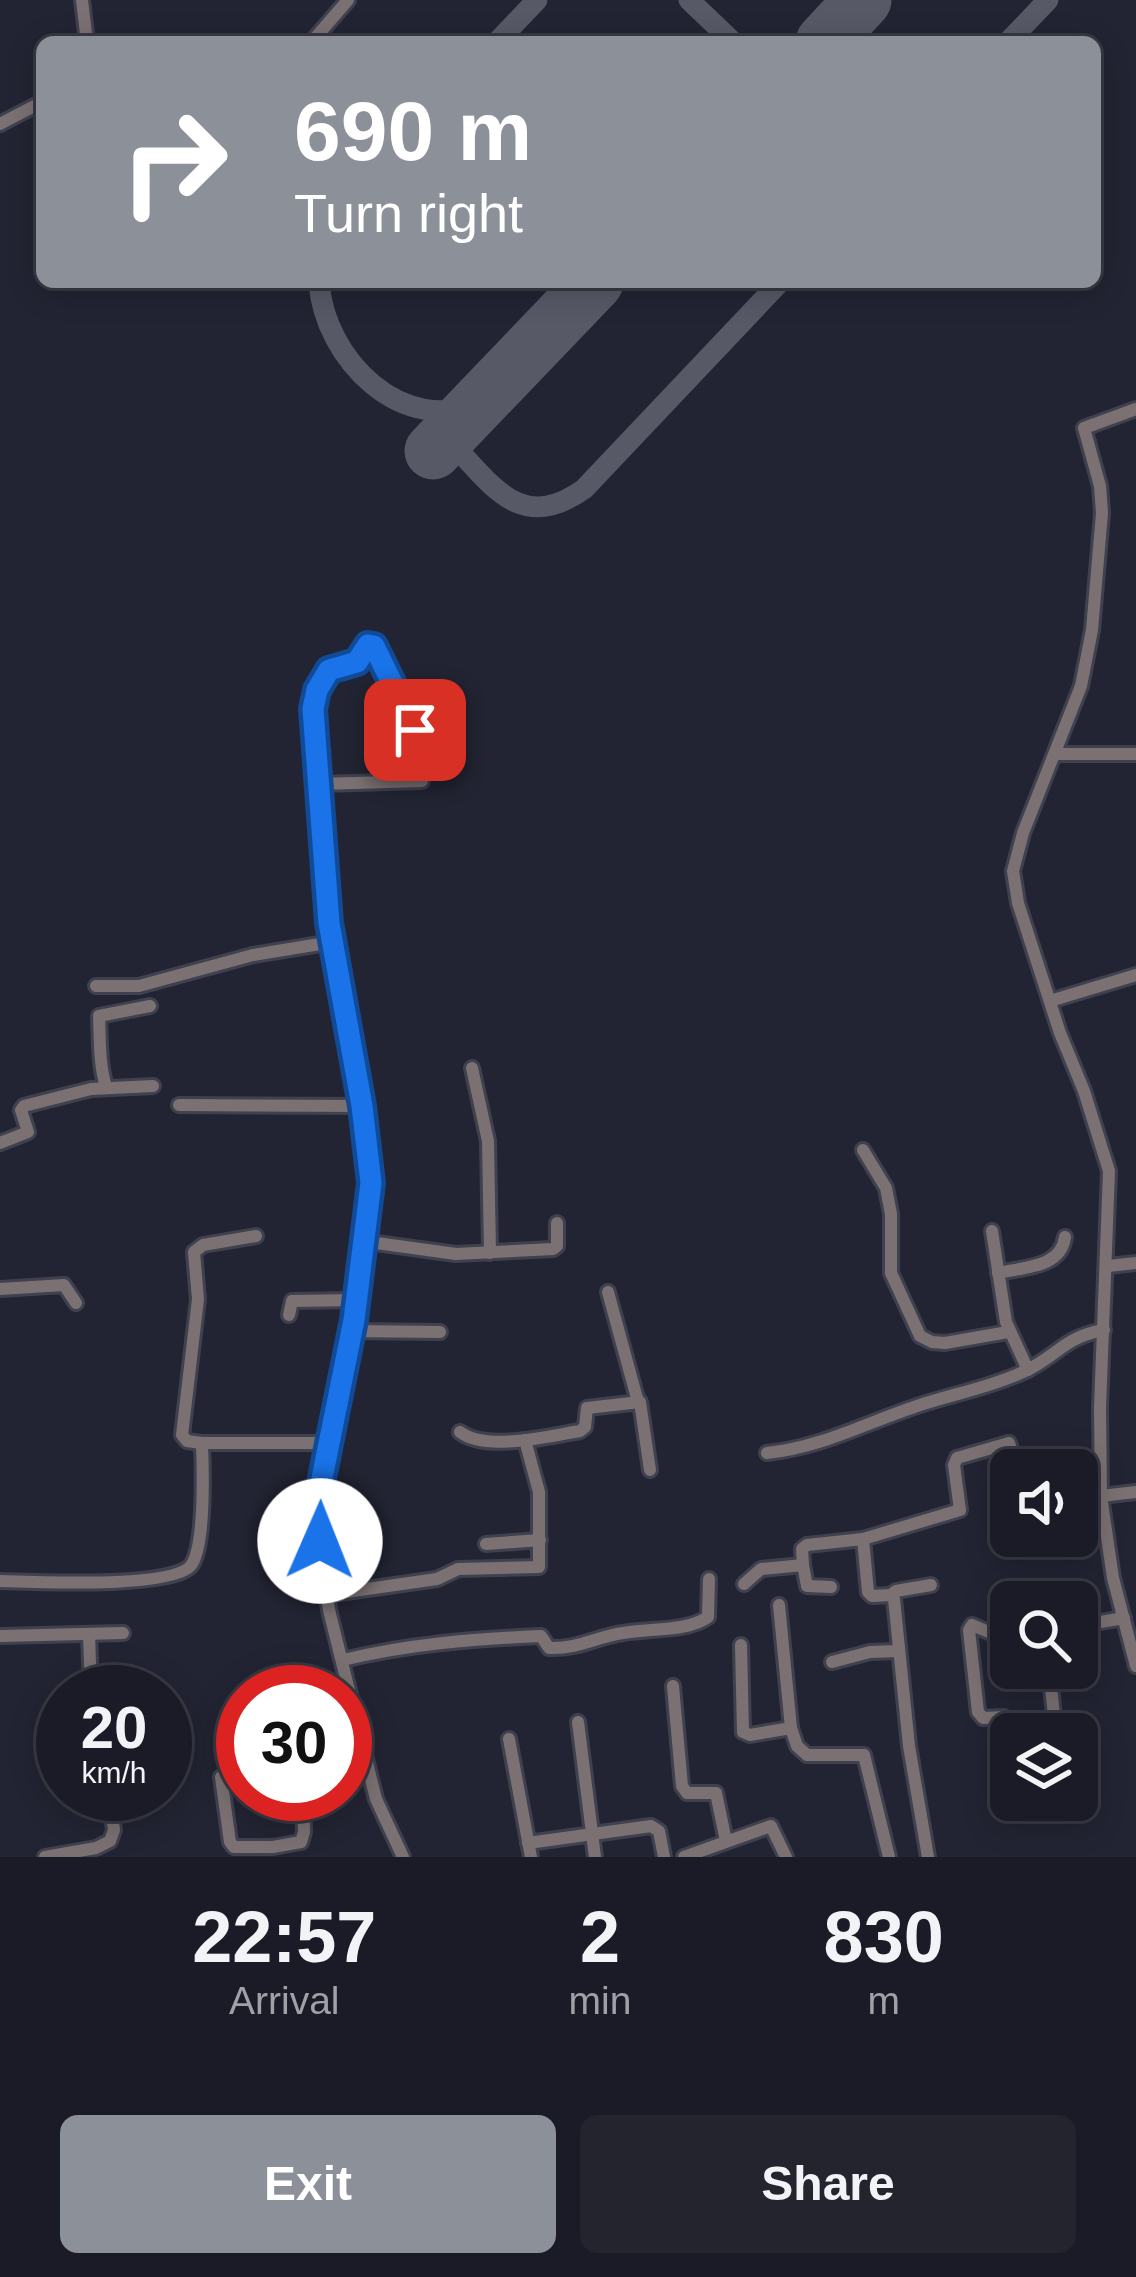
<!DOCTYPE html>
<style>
:root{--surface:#1a1b26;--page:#23242e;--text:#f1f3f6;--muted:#9fa1a7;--line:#383943;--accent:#8c9099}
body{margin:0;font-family:Arial,sans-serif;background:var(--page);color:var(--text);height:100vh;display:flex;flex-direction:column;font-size:45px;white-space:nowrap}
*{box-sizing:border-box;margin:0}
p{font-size:39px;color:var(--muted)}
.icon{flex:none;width:66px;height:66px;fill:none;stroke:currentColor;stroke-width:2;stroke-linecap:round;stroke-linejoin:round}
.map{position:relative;height:1857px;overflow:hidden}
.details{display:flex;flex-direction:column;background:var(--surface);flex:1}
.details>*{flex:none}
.banner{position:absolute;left:36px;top:36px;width:1065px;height:252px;border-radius:18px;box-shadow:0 6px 30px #0003,0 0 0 3px var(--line);background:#8c9099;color:#fff;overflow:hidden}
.fabs{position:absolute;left:990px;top:1449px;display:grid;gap:24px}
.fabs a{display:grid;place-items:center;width:108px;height:108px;border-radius:18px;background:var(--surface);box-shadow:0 6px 30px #0003,0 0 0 3px var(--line);font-size:60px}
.speed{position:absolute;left:36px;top:1665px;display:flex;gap:24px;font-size:60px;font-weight:700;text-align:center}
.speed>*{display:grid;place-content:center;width:156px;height:156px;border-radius:50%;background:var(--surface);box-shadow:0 6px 30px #0003,0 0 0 3px var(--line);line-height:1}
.speed small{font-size:30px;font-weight:400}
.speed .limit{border:18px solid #d22;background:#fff;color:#111}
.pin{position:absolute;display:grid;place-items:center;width:102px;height:102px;color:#fff;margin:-51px;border-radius:24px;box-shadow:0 6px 18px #0006}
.me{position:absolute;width:132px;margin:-66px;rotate:1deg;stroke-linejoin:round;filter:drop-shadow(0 0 9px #0008)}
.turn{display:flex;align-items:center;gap:42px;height:252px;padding:0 60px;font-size:54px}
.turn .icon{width:156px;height:156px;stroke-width:2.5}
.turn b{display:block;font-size:84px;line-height:102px}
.eta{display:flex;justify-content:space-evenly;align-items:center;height:204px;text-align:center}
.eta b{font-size:72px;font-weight:800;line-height:84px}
.button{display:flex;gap:24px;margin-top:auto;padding:24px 60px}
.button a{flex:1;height:138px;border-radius:18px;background:var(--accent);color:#fff;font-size:48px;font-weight:800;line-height:138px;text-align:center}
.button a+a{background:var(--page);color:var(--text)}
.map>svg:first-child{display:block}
</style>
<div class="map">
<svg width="1136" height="1857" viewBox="0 0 1136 1857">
<rect width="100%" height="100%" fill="#222433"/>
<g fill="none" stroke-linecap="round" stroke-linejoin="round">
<g stroke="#575967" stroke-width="21">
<polyline points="689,0 733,42"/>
<polyline points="497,42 537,0"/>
<polyline points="1008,42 1048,0"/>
<path d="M319 282C324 359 403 439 483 401"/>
<path d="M447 438C491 483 519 535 584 489L780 282"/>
</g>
<g stroke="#575967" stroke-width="57">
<polyline points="824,42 863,0"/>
<polyline points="433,451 595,282"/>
</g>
<g stroke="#3f414f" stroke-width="18">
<g id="minor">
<polyline points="82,0 87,42"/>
<polyline points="316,37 348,0"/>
<polyline points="0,124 42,102"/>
<polyline points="1136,409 1084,428 1100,486 1102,513 1092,630 1081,686 1023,833 1013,871 1018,903 1060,1033 1084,1091 1109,1171 1100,1408 1101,1496 1113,1578 1136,1666"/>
<polyline points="380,750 415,733 378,650 371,645 357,662 329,671 317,690 313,709 325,890 362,1106 371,1183 354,1320 321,1483 322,1563 329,1610 376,1799 403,1857"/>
<polyline points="1057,754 1136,754"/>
<polyline points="320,784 422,781"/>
<polyline points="96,986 139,986 253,955 332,942"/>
<polyline points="1050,1001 1136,975"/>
<polyline points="472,1068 488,1141 490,1253"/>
<path d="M106 1087C99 1064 100 1039 99 1016L150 1006"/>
<polyline points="179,1105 362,1106"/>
<polyline points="0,1143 28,1132 21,1110 24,1106 91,1089 153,1086"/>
<polyline points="863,1150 886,1188 891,1214 891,1273 920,1336 932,1342 945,1343 1008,1332"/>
<polyline points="992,1231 1006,1322 1028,1370"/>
<polyline points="256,1236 203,1245 194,1252 198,1299 182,1435 187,1441 202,1443 328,1443"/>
<polyline points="362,1241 456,1254 553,1249 557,1246 557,1223"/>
<polyline points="1108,1266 1136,1263"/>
<path d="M998 1273C1024 1267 1061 1268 1065 1237"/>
<polyline points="0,1289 64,1285 76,1303"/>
<polyline points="608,1292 638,1402"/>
<polyline points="289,1315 292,1301 357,1300"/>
<polyline points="352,1331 440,1332"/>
<path d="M460 1432C486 1452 549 1436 580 1431L585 1427 587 1408 640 1402 650 1470"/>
<path d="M767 1453C822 1447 866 1423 917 1406 952 1394 989 1388 1023 1372 1057 1357 1063 1337 1104 1330"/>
<polyline points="1101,1496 1136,1492"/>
<polyline points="1025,1536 1026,1550"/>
<polyline points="486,1544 540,1540"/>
<polyline points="803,1565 807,1586 831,1587"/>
<path d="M0 1581C32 1582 177 1589 192 1564 205 1543 203 1469 202 1443"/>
<polyline points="744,1584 761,1569 803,1565 802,1549 807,1545 863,1539"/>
<polyline points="325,1595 437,1579 458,1569 539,1567 539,1492 525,1440"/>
<polyline points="891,1595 896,1591 931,1585"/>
<polyline points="779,1605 791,1728"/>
<polyline points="1077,1626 1124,1618"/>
<polyline points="89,1634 91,1692"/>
<polyline points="0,1636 123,1633"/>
<polyline points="741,1645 743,1732 750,1735 791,1728 797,1746 807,1755 864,1755 889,1857"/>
<path d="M343 1660C409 1644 473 1639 541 1636L549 1648C580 1649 595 1637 623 1633 649 1628 687 1632 708 1617L709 1579"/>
<polyline points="832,1662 870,1652 898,1651"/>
<polyline points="1049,1668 1056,1734"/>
<polyline points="673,1686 682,1786 687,1793 716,1793 726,1841"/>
<polyline points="1004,1717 983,1718 978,1712 969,1630 972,1625 996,1635 1011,1635"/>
<polyline points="578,1722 595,1857"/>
<polyline points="509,1739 531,1857"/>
<polyline points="221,1777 230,1842 234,1847 273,1847 301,1842 304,1832 303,1794"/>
<polyline points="528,1843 651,1826 659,1831 664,1857"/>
<polyline points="45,1857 96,1848 110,1841 114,1830 109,1796"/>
<polyline points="684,1857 771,1826 786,1857"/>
<polyline points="928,1857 909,1746 894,1599 891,1595 872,1596 868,1592 863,1539 960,1510 954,1465 957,1458 1009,1443 1017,1470"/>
</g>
</g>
<use href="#minor" stroke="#7b7172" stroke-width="12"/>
</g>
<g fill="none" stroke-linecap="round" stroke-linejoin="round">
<g stroke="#114b97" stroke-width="30">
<polyline id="route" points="320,1541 321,1483 354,1320 371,1183 362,1106 329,923 313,709 317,690 329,670 357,662 368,645 374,646 415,730"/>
</g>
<use href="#route" stroke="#1a73e8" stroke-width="21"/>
</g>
</svg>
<div class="fabs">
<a><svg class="icon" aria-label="sound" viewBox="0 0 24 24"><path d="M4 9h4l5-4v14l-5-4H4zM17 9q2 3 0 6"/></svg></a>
<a><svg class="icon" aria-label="search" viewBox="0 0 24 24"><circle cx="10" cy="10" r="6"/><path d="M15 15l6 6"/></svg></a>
<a><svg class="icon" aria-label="layers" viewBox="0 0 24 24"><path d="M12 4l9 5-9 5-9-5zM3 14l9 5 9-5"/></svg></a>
</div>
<div class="speed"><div>20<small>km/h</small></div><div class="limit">30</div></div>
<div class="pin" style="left:415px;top:730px;background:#d93025"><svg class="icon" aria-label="arrive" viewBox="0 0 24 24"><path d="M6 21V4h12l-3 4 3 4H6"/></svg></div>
<svg class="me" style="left:320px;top:1541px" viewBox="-20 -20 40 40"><circle r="19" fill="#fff"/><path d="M0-13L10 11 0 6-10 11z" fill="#1a73e8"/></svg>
<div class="banner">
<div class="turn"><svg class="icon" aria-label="right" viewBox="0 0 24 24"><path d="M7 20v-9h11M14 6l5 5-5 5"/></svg><div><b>690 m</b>Turn right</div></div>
</div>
</div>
<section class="details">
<div class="eta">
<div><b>22:57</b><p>Arrival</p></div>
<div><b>2</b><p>min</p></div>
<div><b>830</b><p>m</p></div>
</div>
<div class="button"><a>Exit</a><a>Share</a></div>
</section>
